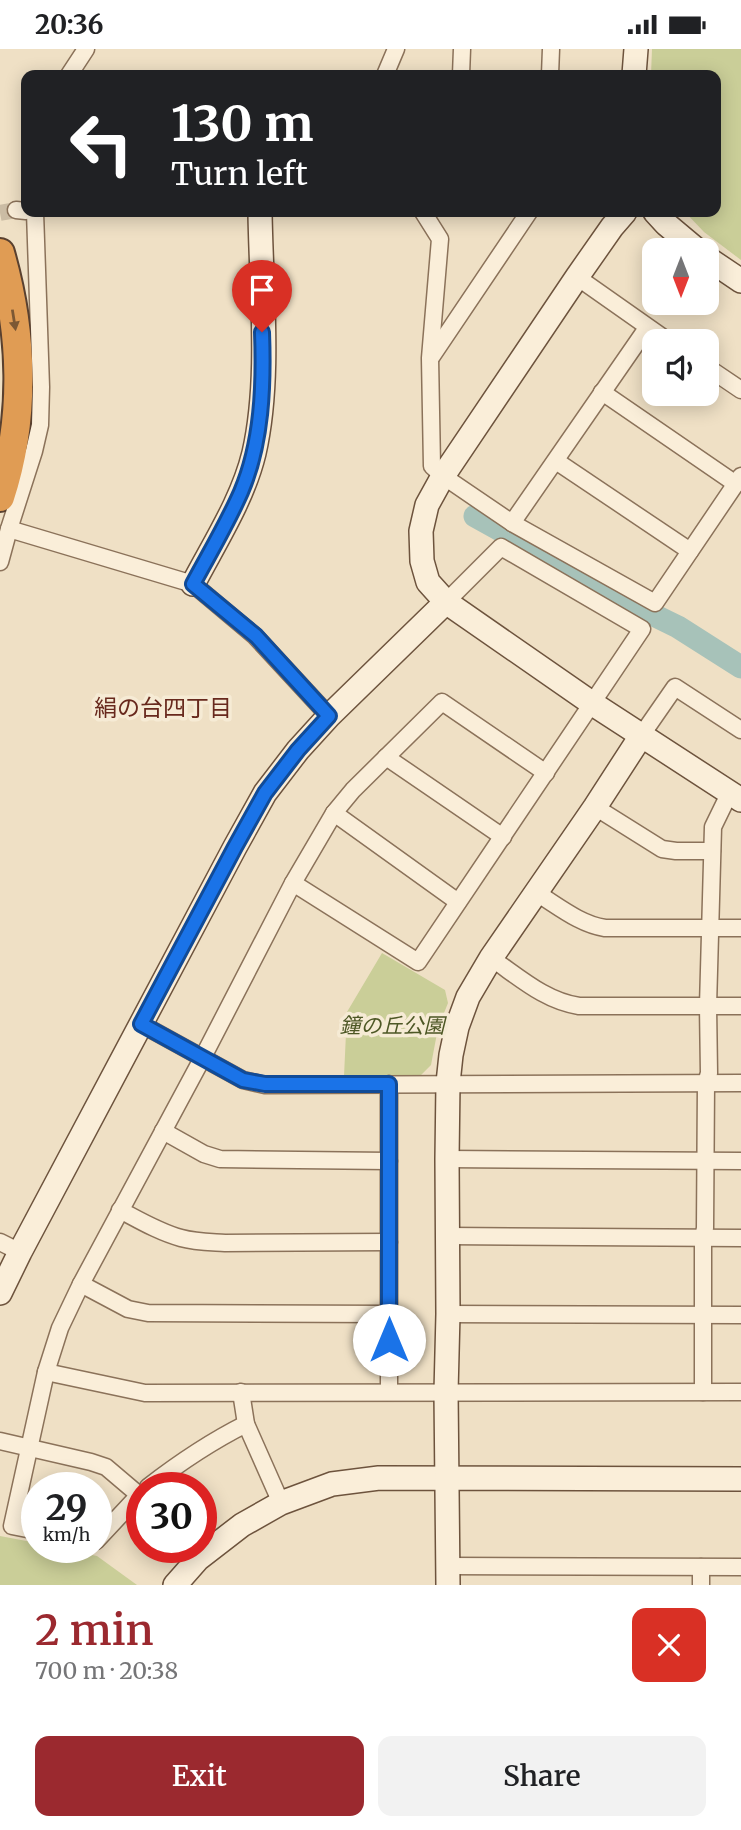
<!DOCTYPE html>
<meta charset="utf-8">
<style>
:root{--surface:#fff;--page:#f2f2f2;--text:#202124;--muted:#757577;--accent:#9b292f}
body{margin:0;font-family:Merriweather,"Noto Sans JP",serif;background:var(--page);color:var(--text);height:100vh;display:flex;flex-direction:column;font-size:26px;white-space:nowrap}
*{box-sizing:border-box;margin:0}
p{font-size:23px;color:var(--muted)}
.icon{flex:none;width:38px;height:38px;fill:none;stroke:currentColor;stroke-width:2;stroke-linecap:round;stroke-linejoin:round}
.map{position:relative;height:1536px;overflow:hidden}
.drawer{display:flex;flex-direction:column;background:var(--surface);flex:1}
.drawer>*{flex:none}
.guide{position:absolute;left:21px;top:21px;width:700px;height:147px;border-radius:14px;box-shadow:0 4px 18px #0003;background:#202124;color:#fff;overflow:hidden}
.needle{width:46px;rotate:180deg}
.tools{position:absolute;left:642px;top:189px;display:grid;gap:14px}
.tools a{display:grid;place-items:center;width:77px;height:77px;border-radius:14px;background:var(--surface);box-shadow:0 4px 18px #0003;font-size:35px}
.speed{position:absolute;left:21px;top:1423px;display:flex;gap:14px;font-size:35px;font-weight:700;text-align:center}
.speed>*{display:grid;place-content:center;width:91px;height:91px;border-radius:50%;background:var(--surface);box-shadow:0 4px 18px #0003;line-height:1}
.speed small{font-size:18px;font-weight:400}
.speed .limit{border:10px solid #d22;background:#fff;color:#111}
.pin{position:absolute;display:grid;place-items:center;width:60px;height:60px;color:#fff;margin:-72px -30px;border-radius:50% 50% 50% 0;rotate:-45deg;box-shadow:0 0 7px #0007}
.pin .icon{rotate:45deg}
.me{position:absolute;width:77px;margin:-38px;rotate:0deg;stroke-linejoin:round;filter:drop-shadow(0 0 5px #0008)}
.turn{display:flex;align-items:center;gap:24px;height:147px;padding:0 35px;font-size:32px}
.turn .icon{width:91px;height:91px;stroke-width:2.5}
.turn b{display:block;font-size:49px;line-height:60px}
.round{display:grid;place-items:center;flex:none;width:74px;height:74px;border-radius:14px;background:var(--page)}
.headline{display:flex;align-items:center;justify-content:space-between;height:119px;padding:0 35px}
h1{font-size:42px;font-weight:600;line-height:52px;color:var(--accent)}
.cta{display:flex;gap:14px;margin-top:auto;padding:14px 35px}
.cta a{flex:1;height:80px;border-radius:14px;background:var(--accent);color:#fff;font-size:28px;font-weight:600;line-height:80px;text-align:center}
.cta a+a{background:var(--page);color:var(--text)}
.status{display:flex;justify-content:space-between;align-items:center;height:49px;padding:0 35px;background:var(--surface);direction:ltr}
.status svg{height:19px;fill:currentColor}
.map>svg:first-child{display:block}
</style>
<div class="status"><b>20:36</b><svg viewBox="0 0 49 12"><path d="M0 12V9h3v3zM5 12V6h3v6zM10 12V3h3v9zM15 12V0h3v12zM26 1h20v11H26zM47 4h2v5h-2z"/></svg></div>
<div class="map">
<svg width="741" height="1536" viewBox="0 0 741 1536">
<rect width="100%" height="100%" fill="#efe0c5"/>
<g fill="#cace98">
<polygon points="652,0 741,0 741,211 704,183 685,163 716,163 716,26 651,26"/>
<polygon points="382,904 445,941 448,954 438,979 431,1016 420,1027 344,1027 347,963"/>
<polygon points="0,1487 37,1494 37,1498 53,1498 97,1507 137,1536 0,1536"/>
</g>
<g fill="none" stroke-linecap="round" stroke-linejoin="round">
<polyline stroke="#a7c2b9" stroke-width="23" points="475,467 529,497 582,531 678,578 741,618"/>
<polyline stroke="#cbbca4" stroke-width="16" stroke-dasharray="16 8" stroke-linecap="butt" points="0,164 16,161"/>
<g stroke="#8b725a" stroke-width="19">
<g id="street">
<polyline points="69,26 86,0"/>
<polyline points="385,26 396,0"/>
<polyline points="461,26 462,0"/>
<polyline points="550,26 551,0"/>
<polyline points="16,161 26,162"/>
<polyline points="423,163 440,190 430,309 432,417 443,427 512,474 655,554 741,427"/>
<polyline points="577,228 668,292"/>
<polyline points="432,307 529,163"/>
<polyline points="707,318 741,341"/>
<polyline points="602,343 736,435"/>
<polyline points="556,412 690,502"/>
<polyline points="512,474 647,279"/>
<polyline points="9,480 193,535 255,587 329,667"/>
<polyline points="0,513 9,480 34,402 40,376 41,338 35,163"/>
<polyline points="641,687 675,638 741,681"/>
<polyline points="386,708 503,788"/>
<polyline points="595,758 662,800 676,802 712,802"/>
<polyline points="334,764 458,853"/>
<polyline points="293,834 418,913 642,580 501,498 446,553"/>
<path d="M535 843C557 856 579 875 605 879H741"/>
<path d="M491 909C519 928 545 952 579 957H741"/>
<polyline points="141,975 243,1031 265,1036 741,1034"/>
<polyline points="163,1082 204,1105 220,1110 389,1112"/>
<polyline points="447,1110 741,1112"/>
<path d="M120 1161C139 1171 159 1183 181 1189 195 1193 210 1193 225 1194L389 1193"/>
<polyline points="448,1187 741,1189"/>
<polyline points="0,1193 20,1203"/>
<polyline points="81,1235 128,1260 148,1264 389,1265"/>
<polyline points="448,1265 741,1266"/>
<polyline points="46,1323 145,1344 741,1343"/>
<polyline points="241,1343 246,1375 281,1454"/>
<polyline points="389,1343 389,1035"/>
<polyline points="703,1343 703,1189 705,1179 706,1034 709,1024 708,957 713,778 730,743"/>
<polyline points="0,1392 91,1413 106,1418 139,1446 142,1444"/>
<path d="M148 1438C179 1414 210 1393 246 1375"/>
<polyline points="37,1482 12,1477 46,1323 60,1279 81,1235 203,1008 293,834 334,764 353,741 442,653 546,724"/>
<polyline points="96,1492 139,1446"/>
<polyline points="448,1517 741,1518"/>
<polyline points="701,1518 701,1536"/>
</g>
</g>
<g stroke="#6d533d" stroke-width="26">
<g id="secondary">
<polyline points="634,26 636,0"/>
<polyline points="625,163 612,178 577,228 443,427 427,456 421,482 422,512 428,533 446,553 593,655 741,751"/>
<polyline points="655,163 666,175 697,201"/>
<polyline points="707,209 741,232"/>
<path d="M193 535C215 493 243 450 254 404 271 330 261 239 260 163"/>
<polyline points="0,1244 20,1203 235,798 265,744 298,701 329,667 446,553"/>
<polyline points="175,1536 198,1510 242,1476 281,1454 332,1435 379,1429 741,1430"/>
<polyline points="448,1536 446,1343 448,1265 447,1110 448,1034 451,1006 457,978 468,948 491,909 595,758 641,687"/>
</g>
</g>
<g stroke="#59402f" stroke-width="32">
<path id="highway" d="M0 204C23 284 26 369 0 448"/>
</g>
<use href="#street" stroke="#faeed9" stroke-width="16"/>
<use href="#secondary" stroke="#faeed9" stroke-width="23"/>
<use href="#highway" stroke="#e09c54" stroke-width="28"/>
</g>
<defs><path id="oneway-solid" d="M-6-.8H1V-3.2L6.5 0L1 3.2V.8H-6Z" transform="scale(1.75)"/></defs>
<use fill="#7c5834" href="#oneway-solid" transform="translate(14 271) rotate(81)"/>
<g fill="none" stroke-linecap="round" stroke-linejoin="round">
<g stroke="#114b97" stroke-width="18">
<path id="route" d="M262 283C264 336 262 394 241 443 227 475 209 505 193 535L256 587 329 667 298 701 265 744 235 798 141 975 243 1031 265 1035H389V1291"/>
</g>
<use href="#route" stroke="#1a73e8" stroke-width="12"/>
</g>
<g text-anchor="middle" stroke-width="7" stroke-linejoin="round" paint-order="stroke">
<g font-size="21" font-style="italic" fill="#4d5725" stroke="#f6ebd5">
<text x="392" y="984">鐘の丘公園</text>
</g>
<g font-size="23" fill="#68291d" stroke="#f6ebd5">
<text x="163" y="667">絹の台四丁目</text>
</g>
</g>
</svg>
<div class="tools">
<a><svg class="needle" viewBox="-14 -14 28 28"><path d="M0-13l5 13h-10z" fill="#e53935"/><path d="M0 13l5-13h-10z" fill="#757577"/></svg></a>
<a><svg class="icon" aria-label="sound" viewBox="0 0 24 24"><path d="M4 9h4l5-4v14l-5-4H4zM17 9q2 3 0 6"/></svg></a>
</div>
<div class="speed"><div>29<small>km/h</small></div><div class="limit">30</div></div>
<div class="pin" style="left:262px;top:283px;background:#d93025"><svg class="icon" aria-label="arrive" viewBox="0 0 24 24"><path d="M6 21V4h12l-3 4 3 4H6"/></svg></div>
<svg class="me" style="left:389px;top:1291px" viewBox="-20 -20 40 40"><circle r="19" fill="#fff"/><path d="M0-13L10 11 0 6-10 11z" fill="#1a73e8"/></svg>
<div class="guide">
<div class="turn"><svg class="icon" aria-label="left" viewBox="0 0 24 24"><path d="M17 20v-9H6M10 6l-5 5 5 5"/></svg><div><b>130 m</b>Turn left</div></div>
</div>
</div>
<section class="drawer">
<div class="headline"><div><h1>2 min</h1><p>700 m · 20:38</p></div><a class="round" style="background:#d93025;color:#fff"><svg class="icon" aria-label="close" viewBox="0 0 24 24"><path d="M6 6l12 12M18 6L6 18"/></svg></a></div>
<div class="cta"><a>Exit</a><a>Share</a></div>
</section>
